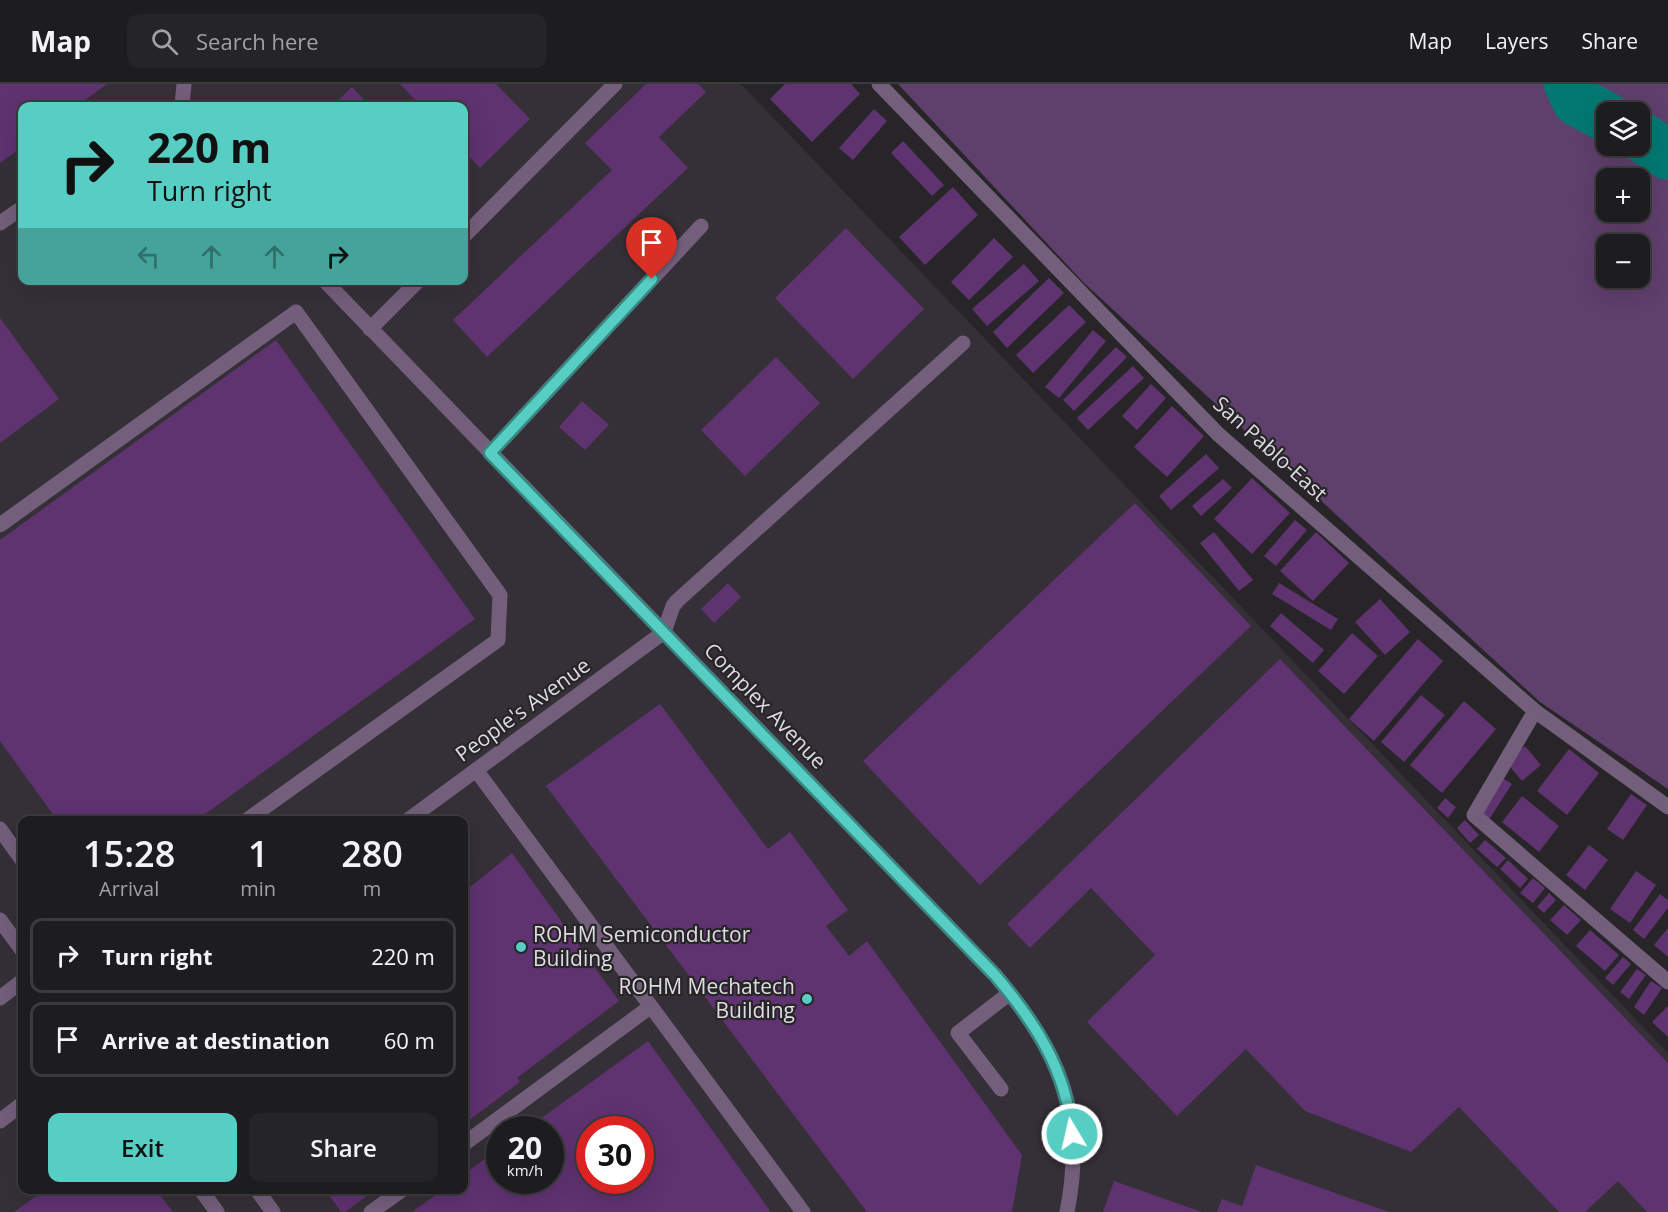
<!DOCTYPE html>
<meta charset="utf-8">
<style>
:root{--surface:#1d1c1e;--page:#252527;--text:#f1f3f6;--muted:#a0a1a4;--line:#3b3a3c;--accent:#56cec3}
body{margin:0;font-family:"Open Sans",sans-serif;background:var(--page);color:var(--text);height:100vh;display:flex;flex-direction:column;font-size:22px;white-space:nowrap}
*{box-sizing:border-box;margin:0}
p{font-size:20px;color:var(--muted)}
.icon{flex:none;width:33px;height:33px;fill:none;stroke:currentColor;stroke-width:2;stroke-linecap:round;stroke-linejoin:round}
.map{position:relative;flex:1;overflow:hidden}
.panel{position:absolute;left:18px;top:732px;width:450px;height:378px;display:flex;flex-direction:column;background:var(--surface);border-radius:12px;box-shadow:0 6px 24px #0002,0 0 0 2px var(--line)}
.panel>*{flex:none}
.hud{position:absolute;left:18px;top:18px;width:450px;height:183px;border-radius:12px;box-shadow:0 6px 24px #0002,0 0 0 2px var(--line);background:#56cec3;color:#111;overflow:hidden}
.buttons{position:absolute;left:1596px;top:18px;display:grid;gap:12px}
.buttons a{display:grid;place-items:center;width:54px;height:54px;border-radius:12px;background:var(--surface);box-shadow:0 6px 24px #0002,0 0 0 2px var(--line);font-size:30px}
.speed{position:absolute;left:486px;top:1032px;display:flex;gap:12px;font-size:30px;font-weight:700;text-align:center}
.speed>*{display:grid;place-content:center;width:78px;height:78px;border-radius:50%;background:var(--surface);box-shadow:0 6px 24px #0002,0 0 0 2px var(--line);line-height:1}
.speed small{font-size:15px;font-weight:400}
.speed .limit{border:9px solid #d22;background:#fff;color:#111}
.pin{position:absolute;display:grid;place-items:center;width:51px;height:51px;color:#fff;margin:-62px -26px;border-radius:50% 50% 50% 0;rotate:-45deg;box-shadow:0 0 6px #0007}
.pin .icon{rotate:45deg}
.me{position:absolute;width:66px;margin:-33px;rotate:351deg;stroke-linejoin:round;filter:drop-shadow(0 0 4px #0008)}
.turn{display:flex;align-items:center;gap:21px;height:126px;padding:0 30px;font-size:27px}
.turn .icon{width:78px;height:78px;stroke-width:2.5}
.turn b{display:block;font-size:42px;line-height:51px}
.lanes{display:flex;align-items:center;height:57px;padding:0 30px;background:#0003;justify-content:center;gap:30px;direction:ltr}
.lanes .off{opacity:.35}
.eta{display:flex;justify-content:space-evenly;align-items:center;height:102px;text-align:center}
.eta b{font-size:36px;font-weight:600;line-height:42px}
.button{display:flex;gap:12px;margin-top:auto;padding:12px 30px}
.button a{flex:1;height:69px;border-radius:12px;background:var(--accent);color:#111;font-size:24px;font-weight:600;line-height:69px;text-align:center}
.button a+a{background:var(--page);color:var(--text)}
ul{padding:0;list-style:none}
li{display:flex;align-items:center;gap:18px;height:75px;margin:0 12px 9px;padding:0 18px;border:3px solid var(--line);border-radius:12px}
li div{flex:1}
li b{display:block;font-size:22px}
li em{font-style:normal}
header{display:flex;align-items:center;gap:36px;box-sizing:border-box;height:84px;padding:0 30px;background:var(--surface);border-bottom:2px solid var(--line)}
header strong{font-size:28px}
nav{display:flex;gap:33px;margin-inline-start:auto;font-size:21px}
.search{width:420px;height:54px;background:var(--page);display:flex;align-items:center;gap:15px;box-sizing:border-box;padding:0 21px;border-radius:12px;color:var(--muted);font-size:22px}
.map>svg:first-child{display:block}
</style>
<header>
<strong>Map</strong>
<div class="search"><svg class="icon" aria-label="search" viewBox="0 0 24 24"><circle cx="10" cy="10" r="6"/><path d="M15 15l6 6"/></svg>Search here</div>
<nav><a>Map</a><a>Layers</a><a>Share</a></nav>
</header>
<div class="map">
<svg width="1668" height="1128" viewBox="0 0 1668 1128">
<rect width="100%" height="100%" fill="#272528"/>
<path fill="#353037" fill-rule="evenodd" d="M0 0H741L1668 969V1128H0ZM22 22H464V196H22ZM22 736H464V1106H22ZM500 1046H550V1096H500ZM590 1046H640V1096H590Z"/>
<path fill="#5f3f6b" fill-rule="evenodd" d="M898 0H1668V705L1540 618 1084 199ZM1640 28V62H1606V28ZM1640 94V128H1606V94ZM1640 160V194H1606V160Z"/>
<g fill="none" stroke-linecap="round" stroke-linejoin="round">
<g stroke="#027871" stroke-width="50">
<polyline points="1569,0 1577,17 1606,33"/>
<polyline points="1640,52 1668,71"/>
</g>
</g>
<g fill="#5f3270" fill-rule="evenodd">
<polygon points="0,0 107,0 77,22 22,22 22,63 0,79"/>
<polygon points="400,0 496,0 530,35 480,84 464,67 464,22 421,22"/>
<polygon points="646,0 698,0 706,8 659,53 688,84 487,273 453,236 612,86 585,59"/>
<polygon points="785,0 851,0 860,10 812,58 770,15"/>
<polygon points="352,3 370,22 332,22"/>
<polygon points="874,25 887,37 853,76 839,64"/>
<polygon points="903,57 944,101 932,112 891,69"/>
<polygon points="953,103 978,131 925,181 899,153"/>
<polygon points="846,144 924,225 853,295 775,214"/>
<polygon points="994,154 1013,173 969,216 951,198"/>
<polygon points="1024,180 1039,197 987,242 972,225"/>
<polygon points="1049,194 1064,209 1007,264 993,248"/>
<polygon points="1069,221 1086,238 1033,289 1016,271"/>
<polygon points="0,234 59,315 0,359"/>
<polygon points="1093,246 1106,257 1059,314 1045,303"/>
<polygon points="276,256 475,535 197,736 57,736 0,657 0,456"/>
<polygon points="1116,263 1127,273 1074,327 1063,316"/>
<polygon points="776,273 820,319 745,392 701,346"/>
<polygon points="1133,282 1144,294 1088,346 1077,334"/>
<polygon points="1151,300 1166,314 1137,346 1122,332"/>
<polygon points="582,317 609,341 585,366 559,343"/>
<polygon points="1172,322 1204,352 1167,393 1134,363"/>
<polygon points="1206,370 1219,384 1171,426 1159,412"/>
<polygon points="1252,394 1290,429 1252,470 1214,435"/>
<polygon points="1223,395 1232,404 1201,432 1192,422"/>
<polygon points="1135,419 1251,542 980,801 863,677"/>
<polygon points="1295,436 1307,446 1276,482 1264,472"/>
<polygon points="1214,448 1253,496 1239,507 1200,459"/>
<polygon points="1316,448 1349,479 1313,517 1280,487"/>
<polygon points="728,499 741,513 714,539 701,525"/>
<polygon points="1279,499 1338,535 1331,546 1272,510"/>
<polygon points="1380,515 1410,548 1385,571 1355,538"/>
<polygon points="1281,529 1324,566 1313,579 1270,542"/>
<polygon points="1352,549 1378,572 1344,610 1318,587"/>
<polygon points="1418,555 1443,577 1374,657 1349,635"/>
<polygon points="1280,575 1668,979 1668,1128 1647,1128 1618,1097 1585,1128 1559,1128 1459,1023 1411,1068 1305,1027 1246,965 1177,1032 1087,938 1155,871 1091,804 1030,864 1007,840"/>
<polygon points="1421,611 1445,631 1404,678 1381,658"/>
<polygon points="1464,617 1496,645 1442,709 1410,681"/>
<polygon points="660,620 768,765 790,748 848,826 826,842 849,872 867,857 1022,1071 1012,1128 867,1128 546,702"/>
<polygon points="1525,662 1541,681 1522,697 1506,678"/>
<polygon points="1569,665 1599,689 1567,731 1537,707"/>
<polygon points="1501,693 1512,700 1488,737 1478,730"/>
<polygon points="1631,710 1647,721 1623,756 1607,745"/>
<polygon points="1522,712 1559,742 1539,768 1502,738"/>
<polygon points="1445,714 1456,723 1448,734 1437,724"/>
<polygon points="1465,736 1479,751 1470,759 1457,744"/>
<polygon points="1485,756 1506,774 1497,783 1477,765"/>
<polygon points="1589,761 1608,776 1585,806 1566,791"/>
<polygon points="512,769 619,917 517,994 520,998 464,1040 464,808"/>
<polygon points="1508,776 1528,795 1520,804 1500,785"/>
<polygon points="1636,787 1656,801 1630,839 1610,825"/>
<polygon points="1533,794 1545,804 1533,819 1520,809"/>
<polygon points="1549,809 1556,816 1544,829 1537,823"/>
<polygon points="1660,810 1668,816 1668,824 1644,855 1633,846"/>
<polygon points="1564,821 1581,836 1567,851 1550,836"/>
<polygon points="1668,844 1668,873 1654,861"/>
<polygon points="1590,846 1619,871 1605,887 1576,862"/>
<polygon points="1623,873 1631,880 1613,901 1605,894"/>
<polygon points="1637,885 1646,891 1629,915 1620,908"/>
<polygon points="1651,897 1662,904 1644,931 1634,923"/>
<polygon points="1668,922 1668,953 1652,938"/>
<path d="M648 957 771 1128H412L443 1106H464V1090L500 1064V1096H550V1046H525ZM590 1046H640V1096H590Z"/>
<polygon points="1256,1081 1389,1128 1217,1128 1222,1115 1242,1122"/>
<polygon points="1114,1097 1202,1128 1103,1128"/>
<polygon points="45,1106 156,1106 173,1128 14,1128"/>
<polygon points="325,1106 375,1106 345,1128 341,1128"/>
</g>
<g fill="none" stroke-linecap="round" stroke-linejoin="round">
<g stroke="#735f7b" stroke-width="15">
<polyline points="182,22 184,0"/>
<polyline points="464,152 615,0"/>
<polyline points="370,245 419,196"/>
<polyline points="490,369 701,142"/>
<polyline points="0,441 296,228 500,511 498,556 247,736"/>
<polyline points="664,548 673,522 677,517 963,259"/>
<polyline points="476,686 803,1128"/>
<polyline points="0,745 22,776"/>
<polyline points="0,836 22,866"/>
<polyline points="0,914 22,897"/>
<polyline points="1001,1005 958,949 1010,909"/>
<polyline points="464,1060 650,923"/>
<polyline points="201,1106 217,1128"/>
<polyline points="257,1106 273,1128"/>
<polyline points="371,1128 402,1106"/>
</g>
<g stroke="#735f7b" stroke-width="15">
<polyline points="879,0 1218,350 1535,627 1668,723"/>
<polyline points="0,139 22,124"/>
<path d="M324 196 995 891C1058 966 1087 1028 1067 1128"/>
<polyline points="1535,627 1474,731 1668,898"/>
<polyline points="408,736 664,548"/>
<polyline points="0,1037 22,1020"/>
</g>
</g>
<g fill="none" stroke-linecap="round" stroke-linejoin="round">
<g stroke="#38867f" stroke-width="15">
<path id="route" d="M652 195 490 369 995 891C1035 938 1067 987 1072 1050"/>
</g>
<use href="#route" stroke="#56cec3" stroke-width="10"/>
</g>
<g fill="#56cec3" stroke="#272528" stroke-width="2">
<circle cx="521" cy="863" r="6"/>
<circle cx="807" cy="915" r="6"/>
</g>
<g text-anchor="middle" stroke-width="4.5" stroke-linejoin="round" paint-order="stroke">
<g font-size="21" fill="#dddcde" stroke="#272528">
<text transform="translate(1270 365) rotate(42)" y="7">San Pablo-East</text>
<text transform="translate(765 622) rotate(46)" y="7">Complex Avenue</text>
<text transform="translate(523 626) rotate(-36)" y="7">People's Avenue</text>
</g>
<g font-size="21" fill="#dddcde" stroke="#272528" text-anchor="start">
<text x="533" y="858">ROHM Semiconductor<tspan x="533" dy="24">Building</tspan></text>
<text x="795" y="910" text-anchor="end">ROHM Mechatech<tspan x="795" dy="24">Building</tspan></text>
</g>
</g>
</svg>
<div class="buttons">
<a><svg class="icon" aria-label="layers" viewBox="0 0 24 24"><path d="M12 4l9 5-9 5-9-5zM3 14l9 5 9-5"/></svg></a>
<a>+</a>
<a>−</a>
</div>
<div class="speed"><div>20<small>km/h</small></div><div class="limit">30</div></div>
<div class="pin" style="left:652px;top:195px;background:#d93025"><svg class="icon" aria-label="arrive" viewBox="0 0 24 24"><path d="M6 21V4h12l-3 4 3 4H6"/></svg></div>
<svg class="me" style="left:1072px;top:1050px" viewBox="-20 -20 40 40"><circle r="17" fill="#56cec3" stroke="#fff" stroke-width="3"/><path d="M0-11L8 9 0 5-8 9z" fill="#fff"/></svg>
<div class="hud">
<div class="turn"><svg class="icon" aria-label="right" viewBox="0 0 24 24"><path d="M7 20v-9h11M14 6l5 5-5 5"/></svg><div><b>220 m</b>Turn right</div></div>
<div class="lanes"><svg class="icon off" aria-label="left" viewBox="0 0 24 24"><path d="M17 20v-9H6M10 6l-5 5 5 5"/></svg><svg class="icon off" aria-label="ahead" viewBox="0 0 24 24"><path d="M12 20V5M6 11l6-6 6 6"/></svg><svg class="icon off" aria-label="ahead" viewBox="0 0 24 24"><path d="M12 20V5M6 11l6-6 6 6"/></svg><svg class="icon" aria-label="right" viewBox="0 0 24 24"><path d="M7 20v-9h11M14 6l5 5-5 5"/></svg></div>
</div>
<section class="panel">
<div class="eta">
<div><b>15:28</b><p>Arrival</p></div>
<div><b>1</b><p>min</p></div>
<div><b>280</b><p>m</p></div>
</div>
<ul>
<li><svg class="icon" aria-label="right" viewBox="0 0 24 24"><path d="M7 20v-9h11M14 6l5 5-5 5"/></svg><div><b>Turn right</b></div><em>220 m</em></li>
<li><svg class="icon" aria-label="arrive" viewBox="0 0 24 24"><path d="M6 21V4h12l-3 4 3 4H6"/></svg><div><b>Arrive at destination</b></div><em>60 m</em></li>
</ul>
<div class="button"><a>Exit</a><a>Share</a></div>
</section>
</div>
